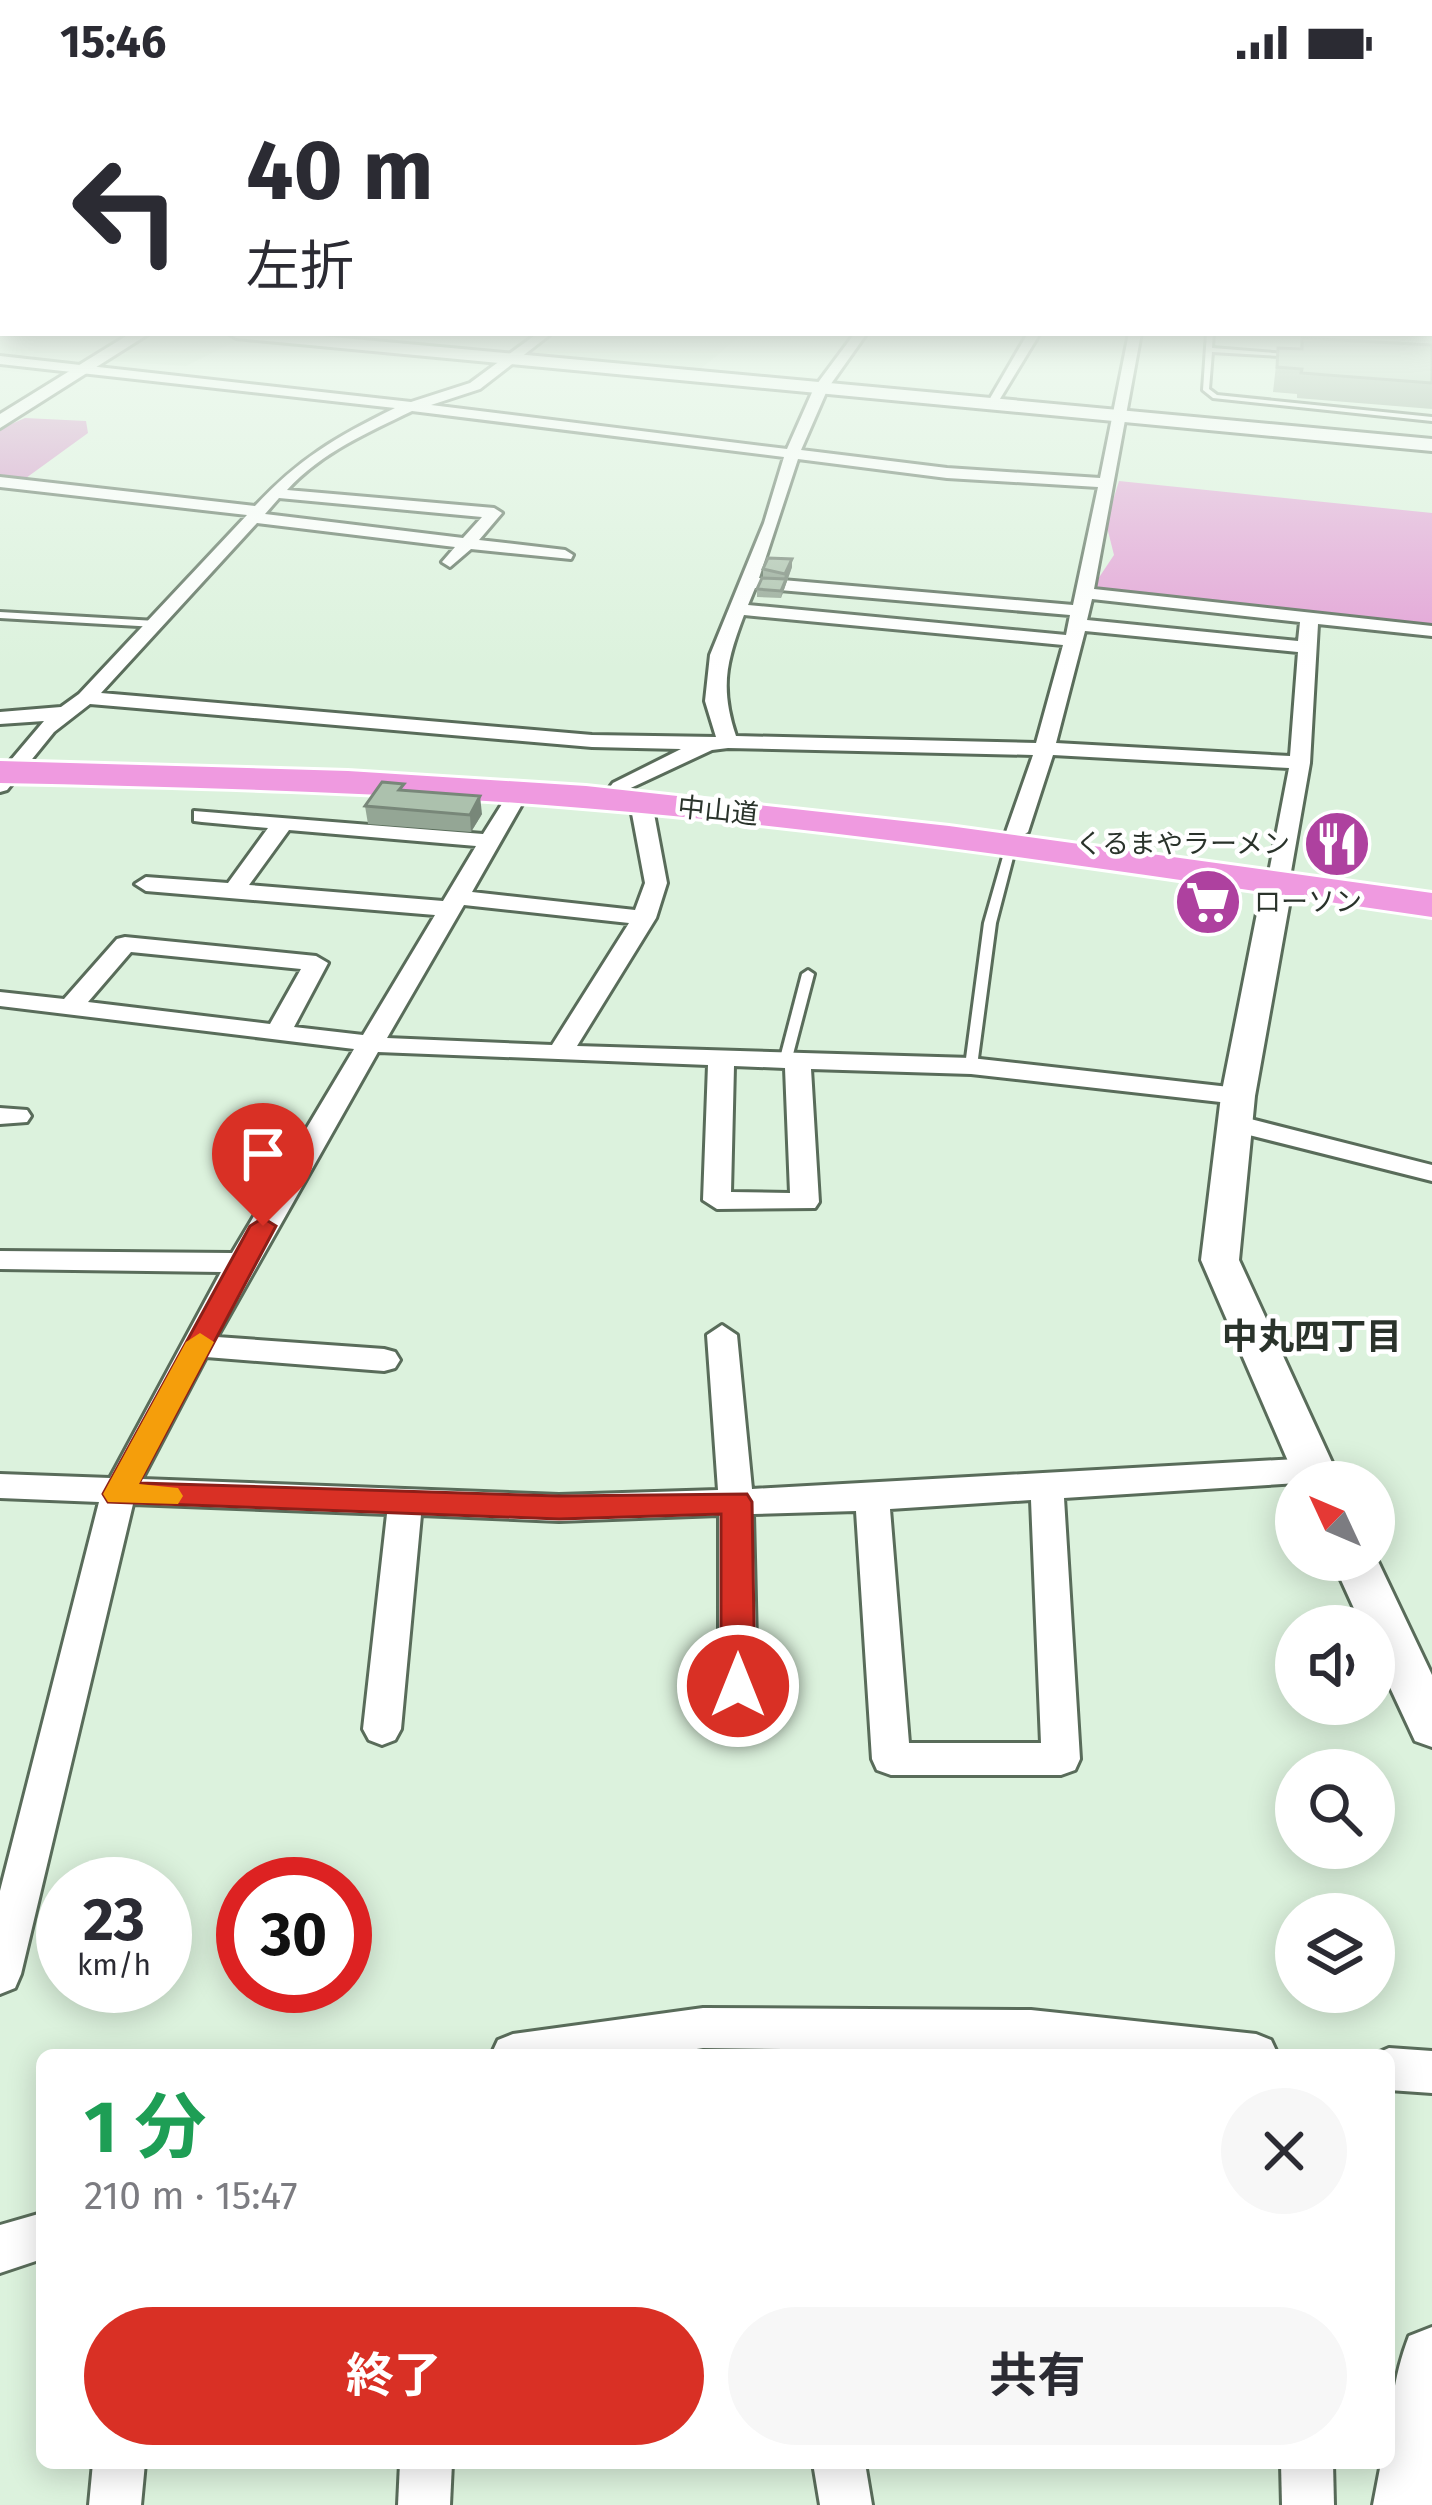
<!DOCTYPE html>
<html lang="ja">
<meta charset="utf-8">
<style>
:root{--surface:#fff;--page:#f7f7f7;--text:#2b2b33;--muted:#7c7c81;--accent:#d93025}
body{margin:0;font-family:"Fira Sans","Noto Sans JP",sans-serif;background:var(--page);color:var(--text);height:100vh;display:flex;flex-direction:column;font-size:45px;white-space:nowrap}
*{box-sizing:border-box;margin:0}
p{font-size:39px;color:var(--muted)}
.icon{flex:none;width:66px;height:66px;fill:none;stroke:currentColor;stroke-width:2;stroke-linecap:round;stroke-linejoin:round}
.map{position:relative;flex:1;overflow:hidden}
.panel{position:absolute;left:36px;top:1965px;width:1359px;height:420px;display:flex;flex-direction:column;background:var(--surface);border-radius:18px;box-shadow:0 6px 30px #0003}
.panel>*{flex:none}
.hud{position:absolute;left:0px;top:0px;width:1434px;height:252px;box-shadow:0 6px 30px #0003;background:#fff;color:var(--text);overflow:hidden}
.needle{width:78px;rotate:314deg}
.fabs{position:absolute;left:1275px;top:1377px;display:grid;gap:24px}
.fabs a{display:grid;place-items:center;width:120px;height:120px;border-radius:50%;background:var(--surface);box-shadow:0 6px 30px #0003;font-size:60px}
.speed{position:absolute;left:36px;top:1773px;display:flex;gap:24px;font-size:60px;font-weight:700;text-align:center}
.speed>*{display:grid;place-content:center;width:156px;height:156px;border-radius:50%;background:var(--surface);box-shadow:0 6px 30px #0003;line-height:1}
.speed small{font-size:30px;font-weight:400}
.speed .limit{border:18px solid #d22;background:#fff;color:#111}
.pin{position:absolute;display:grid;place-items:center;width:102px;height:102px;color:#fff;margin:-123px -51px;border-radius:50% 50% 50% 0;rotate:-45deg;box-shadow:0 0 12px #0007}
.pin .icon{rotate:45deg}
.me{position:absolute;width:132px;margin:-66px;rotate:0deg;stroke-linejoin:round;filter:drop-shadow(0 0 9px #0008)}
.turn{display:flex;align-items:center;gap:42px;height:252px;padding:0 48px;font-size:54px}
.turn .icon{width:156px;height:156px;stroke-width:2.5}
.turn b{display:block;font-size:84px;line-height:102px}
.round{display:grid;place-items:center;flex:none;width:126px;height:126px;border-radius:63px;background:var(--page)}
.head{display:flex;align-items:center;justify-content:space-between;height:204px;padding:0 48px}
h1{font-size:72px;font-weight:700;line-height:90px;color:#1e9e55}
.cta{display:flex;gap:24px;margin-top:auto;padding:24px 48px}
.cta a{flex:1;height:138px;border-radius:72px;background:var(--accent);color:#fff;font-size:48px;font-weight:700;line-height:138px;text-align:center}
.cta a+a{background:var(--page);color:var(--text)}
.status{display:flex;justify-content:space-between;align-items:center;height:84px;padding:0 60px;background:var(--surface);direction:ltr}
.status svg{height:33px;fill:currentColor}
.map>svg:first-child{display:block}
</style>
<div class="status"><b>15:46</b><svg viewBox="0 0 49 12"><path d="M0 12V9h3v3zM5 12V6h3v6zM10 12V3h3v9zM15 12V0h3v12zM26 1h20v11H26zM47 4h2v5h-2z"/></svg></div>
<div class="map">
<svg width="1432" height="2421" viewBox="0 0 1432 2421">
<rect width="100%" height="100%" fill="#dcf2dd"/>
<g fill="#cde8ce">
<polygon points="155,249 170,249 238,256 186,282 109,277"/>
<polygon points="561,249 743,249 697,288 525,272"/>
</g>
<polygon fill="#e3a0d6" points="1119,397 1432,429 1432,544 1092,504 1114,471 1106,439"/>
<polygon fill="#d490c7" points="25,334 86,337 88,349 26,394 0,392 0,345"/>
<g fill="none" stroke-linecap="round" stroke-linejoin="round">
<g stroke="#596c5a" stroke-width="6">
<g id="service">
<polygon points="1207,249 1213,249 1212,264 1299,271 1296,273 1212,268 1209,305 1217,311 1432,333 1432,337 1213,314 1203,306"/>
<polygon points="0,528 156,537 160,540 156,543 0,534"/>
<polygon points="1011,759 1016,762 996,839 977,982 971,986 965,982 984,839 1006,762"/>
<polygon points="808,886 814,890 791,978 785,982 780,981 779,978 802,890"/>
</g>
</g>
<g stroke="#596c5a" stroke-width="6">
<g id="minor">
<path d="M538 249H552L480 305 431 321 787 365 814 304 855 249H867L828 304 801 366 947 384 1100 394 1129 249H1141L1094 505 1432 542V552L1318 540 1310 679 1289 799 1278 806 1267 799 1289 684 1053 671 1028 748 1017 755 1006 748 1033 671 728 664 712 666 620 709 610 703 613 699 681 665 592 663 90 620 54 648 7 706 0 708V689L44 637 0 640V628L61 623 79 610 247 431 0 403V393L255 422C299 375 334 354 395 324L0 280V272L411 318 470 299ZM412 327 784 373 764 439 710 571 705 617 716 653 592 651 101 609 257 439 455 463 442 478 450 483 471 465 571 475 573 471 565 466 479 456 502 429 494 424 287 406C322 368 367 349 412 327ZM798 375 947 394 1098 403 1073 521 759 494ZM279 414 482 433 463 454 265 430ZM755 504 1070 531 1066 551 748 521ZM1092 515 1300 538 1298 557 1087 536ZM744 531 1063 561 1036 659 736 652C720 604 726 578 744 531ZM1085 547 1298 568 1290 672 1056 659Z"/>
<polygon points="1028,249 1040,249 995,323 985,323"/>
<path d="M519 702 529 708 472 808 635 826 645 799 630 719 641 713 652 719 667 799 656 834 577 962 971 974 1238 1004 1251 1012 1238 1020 971 990 811 985 819 1118 815 1124 717 1125 703 1116 708 981 378 968 217 1253 384 1265 395 1268 400 1276 395 1284 384 1287 206 1273 142 1395 559 1411 718 1406 707 1251 722 1241 737 1251 752 1405 1314 1374 1326 1377 1331 1386 1326 1395 1314 1398 1064 1414 1080 1675 1075 1686 1061 1691H891L877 1686 872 1675 856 1427 753 1430 757 1602 751 1613 738 1617 725 1613 719 1602V1431L559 1437 421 1431 401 1645 395 1656 382 1661 369 1656 363 1645 387 1430 133 1420 21 1890 15 1904 0 1910V1807L99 1418 0 1414V1390L110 1394 221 1188 0 1185V1167L232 1169 354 965 0 922V908L64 915 117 855 125 853 316 872 328 879 294 943 363 951 435 831 146 807 135 800 146 793 228 799 268 744 202 738 194 737V727L483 750 512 704ZM289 746 476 762 443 817 249 801ZM464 821 629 839 552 961 387 954ZM131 868 301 885 270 940 88 918ZM734 982 785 984 790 1109 731 1108ZM1031 1416 1041 1659H909L890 1425Z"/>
<polygon points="0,1024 27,1026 31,1032 27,1038 0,1040"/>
<polygon points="1235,1031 1432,1081 1432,1097 1225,1045 1222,1039 1225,1033"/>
<polygon points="703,1924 1031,1926 1256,1950 1271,1956 1278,1971 703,1964 657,1971 491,1971 498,1956 513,1950"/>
<polygon points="1389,1964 1432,1967 1432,2009 1389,2006 1389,1971 1373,1971"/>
<polygon points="42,2129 42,2175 0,2189 0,2141"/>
<polygon points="93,2379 145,2379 141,2421 89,2421"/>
<polygon points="400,2379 452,2379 450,2421 398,2421"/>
<polygon points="813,2379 865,2379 872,2421 820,2421"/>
<polygon points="1281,2379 1333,2379 1334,2421 1282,2421"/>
</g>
</g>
<g stroke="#596c5a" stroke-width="6">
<g id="tertiary">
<polygon points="131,249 150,249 0,344 0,330"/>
<polygon points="228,249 289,249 1432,355 1432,367 236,254"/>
<polygon points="1278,790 1293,799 1255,1012 1239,1176 1341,1398 1297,1398 1201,1176 1221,1012 1263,799"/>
<polygon points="1374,1469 1432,1591 1432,1663 1415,1657 1374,1569 1374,1542 1362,1542 1332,1476 1374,1476"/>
<path d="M1432 2243V2421H1373L1381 2379H1389C1389 2335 1393 2293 1409 2252Z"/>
</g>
</g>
<g stroke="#fff" stroke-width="6">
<path id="trunk" d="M0 677 348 687 586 702 949 742 1432 809V833C1150 792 867 747 583 724 389 708 194 703 0 699Z"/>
</g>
<use href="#service" fill="#fff" fill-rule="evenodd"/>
<use href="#minor" fill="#fff" fill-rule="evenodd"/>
<use href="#tertiary" fill="#fff" fill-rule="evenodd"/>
<use href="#trunk" fill="#ef9ae0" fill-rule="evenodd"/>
</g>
<g fill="#94a695">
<polygon points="1302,254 1432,261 1432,325 1297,314 1297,310 1273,308 1278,264 1300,265"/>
<polygon points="792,475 792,483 781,514 757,513 757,505 771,494 763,493 763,485"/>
<polygon points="404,706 482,730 471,748 368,740 365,722"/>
</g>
<g fill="#788779">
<polygon points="792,475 792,483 781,514 785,490"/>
<polygon points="480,712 482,730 471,748 470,731"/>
</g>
<g fill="#acc1ad" stroke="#788779" stroke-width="3">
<polygon points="1302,254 1432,261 1432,299 1301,289 1302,285 1277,283 1278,264 1302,265"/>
<polygon points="768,474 792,475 785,490 763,485"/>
<polygon points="762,494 786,495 781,507 757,505"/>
<polygon points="382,698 404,700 399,706 480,712 470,731 365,722"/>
</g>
<linearGradient id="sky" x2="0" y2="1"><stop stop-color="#7fbbc2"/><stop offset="0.42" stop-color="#eff9f0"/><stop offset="1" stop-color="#eff9f0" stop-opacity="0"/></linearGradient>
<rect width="1432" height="586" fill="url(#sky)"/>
<polygon fill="#d93025" stroke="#8d1f18" stroke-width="3" points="263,1134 276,1142 139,1399 559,1412 747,1410 752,1418 755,1602 750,1612 738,1616 726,1612 721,1602 721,1430 559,1435 108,1418 103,1410 250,1142"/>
<polygon fill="#f59e0b" points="200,1249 214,1258 139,1400 178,1404 183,1412 178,1420 108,1418 103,1410 186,1258"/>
<defs>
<g id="restaurant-disc" transform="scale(3.45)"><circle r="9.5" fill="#ae419f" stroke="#fff"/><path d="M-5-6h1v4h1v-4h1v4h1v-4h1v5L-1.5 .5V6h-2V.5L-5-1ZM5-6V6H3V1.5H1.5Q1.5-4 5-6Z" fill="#fff"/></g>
<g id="supermarket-disc" transform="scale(3.45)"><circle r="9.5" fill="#ae419f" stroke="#fff"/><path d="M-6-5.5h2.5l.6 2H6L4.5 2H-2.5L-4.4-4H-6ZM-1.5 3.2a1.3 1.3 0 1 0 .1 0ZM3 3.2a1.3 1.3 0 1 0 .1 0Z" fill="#fff"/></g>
</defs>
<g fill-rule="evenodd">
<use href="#restaurant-disc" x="1337" y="760"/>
<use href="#supermarket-disc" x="1208" y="818"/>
</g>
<g text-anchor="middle" stroke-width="9" stroke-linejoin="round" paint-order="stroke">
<g font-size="27" fill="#2a332b" stroke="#fff">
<text transform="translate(718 727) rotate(6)" y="9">中山道</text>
</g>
<g font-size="27" fill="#2a332b" stroke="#fff" text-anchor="end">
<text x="1290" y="769">くるまやラーメン</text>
<text x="1254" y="827" text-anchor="start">ローソン</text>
</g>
<g font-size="36" font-weight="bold" fill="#2a332b" stroke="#fff">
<text x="1312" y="1265">中丸四丁目</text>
</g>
</g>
</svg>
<div class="fabs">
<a><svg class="needle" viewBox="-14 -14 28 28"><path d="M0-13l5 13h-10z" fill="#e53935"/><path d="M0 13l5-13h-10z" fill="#7c7c81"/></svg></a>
<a><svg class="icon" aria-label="sound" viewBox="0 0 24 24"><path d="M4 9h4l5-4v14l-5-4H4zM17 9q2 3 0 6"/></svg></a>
<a><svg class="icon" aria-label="search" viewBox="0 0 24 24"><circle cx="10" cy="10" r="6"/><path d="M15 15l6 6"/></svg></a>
<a><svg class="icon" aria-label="layers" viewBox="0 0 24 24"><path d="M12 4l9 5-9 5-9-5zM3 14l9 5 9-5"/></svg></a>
</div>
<div class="speed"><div>23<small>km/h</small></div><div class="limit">30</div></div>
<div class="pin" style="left:263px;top:1142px;background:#d93025"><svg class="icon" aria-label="arrive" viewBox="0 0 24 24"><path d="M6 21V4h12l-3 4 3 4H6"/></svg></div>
<svg class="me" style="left:738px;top:1602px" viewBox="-20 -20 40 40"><circle r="17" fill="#d93025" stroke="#fff" stroke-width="3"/><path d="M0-11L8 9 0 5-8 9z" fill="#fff"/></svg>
<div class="hud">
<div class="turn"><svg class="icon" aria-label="left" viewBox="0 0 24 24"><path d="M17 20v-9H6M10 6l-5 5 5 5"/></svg><div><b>40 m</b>左折</div></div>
</div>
<section class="panel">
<div class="head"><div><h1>1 分</h1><p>210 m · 15:47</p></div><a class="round"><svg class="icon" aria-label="close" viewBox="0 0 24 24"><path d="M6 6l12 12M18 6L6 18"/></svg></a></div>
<div class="cta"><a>終了</a><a>共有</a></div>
</section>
</div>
